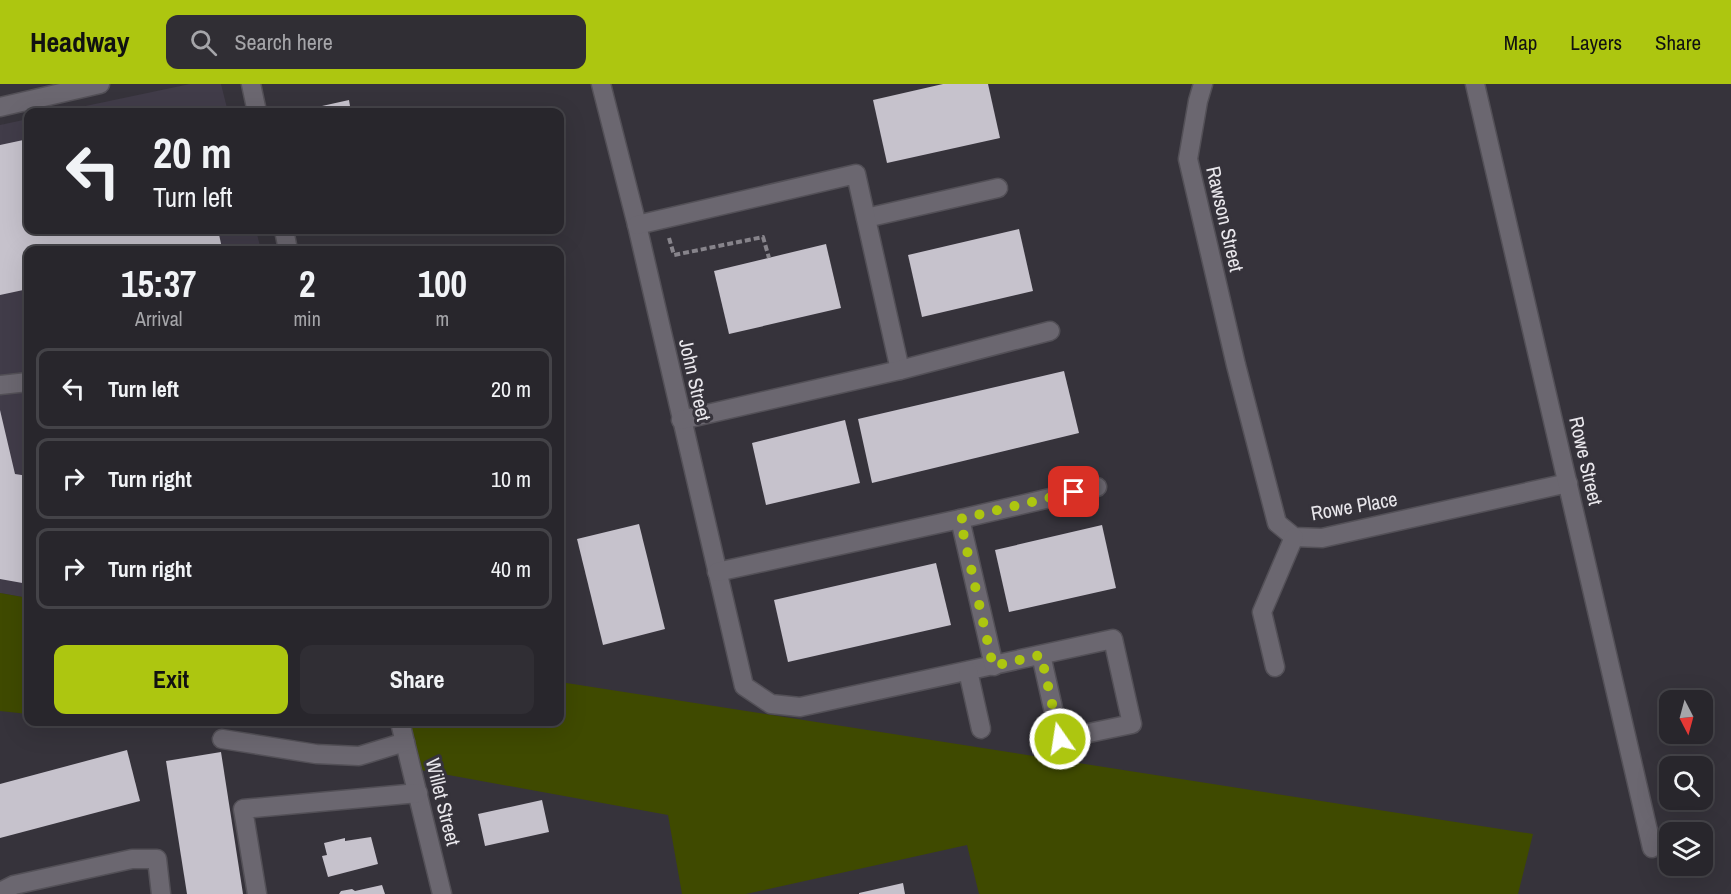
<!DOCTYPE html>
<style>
:root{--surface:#28262c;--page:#302e34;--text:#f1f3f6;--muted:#a5a5a9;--line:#444348;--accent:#adc610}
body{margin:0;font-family:"Archivo Narrow",sans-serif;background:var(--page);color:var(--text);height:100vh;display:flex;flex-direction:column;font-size:22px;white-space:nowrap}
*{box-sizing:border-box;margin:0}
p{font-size:20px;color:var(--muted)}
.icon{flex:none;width:33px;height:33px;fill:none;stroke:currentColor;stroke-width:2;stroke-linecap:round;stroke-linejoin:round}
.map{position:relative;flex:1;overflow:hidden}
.sheet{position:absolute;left:24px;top:162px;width:540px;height:480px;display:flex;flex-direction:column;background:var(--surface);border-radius:12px;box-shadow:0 6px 24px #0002,0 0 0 2px var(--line)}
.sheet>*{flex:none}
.top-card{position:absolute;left:24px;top:24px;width:540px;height:126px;border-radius:12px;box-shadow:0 6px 24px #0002,0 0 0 2px var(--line);background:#28262c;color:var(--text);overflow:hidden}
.needle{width:39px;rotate:174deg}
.controls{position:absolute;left:1659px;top:606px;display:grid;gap:12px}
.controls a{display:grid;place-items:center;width:54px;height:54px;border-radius:12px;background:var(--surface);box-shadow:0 6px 24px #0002,0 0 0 2px var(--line);font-size:30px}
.pin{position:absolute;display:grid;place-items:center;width:51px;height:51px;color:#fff;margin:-26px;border-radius:12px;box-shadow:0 3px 9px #0006}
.me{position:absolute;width:66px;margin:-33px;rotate:347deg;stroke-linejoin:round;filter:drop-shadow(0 0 4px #0008)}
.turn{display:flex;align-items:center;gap:21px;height:126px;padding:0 30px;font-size:27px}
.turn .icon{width:78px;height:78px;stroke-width:2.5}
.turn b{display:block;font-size:42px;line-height:51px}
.eta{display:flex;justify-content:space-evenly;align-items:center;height:102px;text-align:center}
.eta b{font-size:36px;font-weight:700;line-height:42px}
.action{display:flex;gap:12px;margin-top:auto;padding:12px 30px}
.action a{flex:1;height:69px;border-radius:12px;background:var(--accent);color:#111;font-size:24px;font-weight:700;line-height:69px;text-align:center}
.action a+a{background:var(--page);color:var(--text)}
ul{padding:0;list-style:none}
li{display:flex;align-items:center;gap:18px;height:81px;margin:0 12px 9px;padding:0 18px;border:3px solid var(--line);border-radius:12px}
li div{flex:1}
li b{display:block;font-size:22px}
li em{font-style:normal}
header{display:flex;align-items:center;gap:36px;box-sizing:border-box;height:84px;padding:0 30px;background:var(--accent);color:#111}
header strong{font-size:28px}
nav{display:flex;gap:33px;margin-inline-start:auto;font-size:21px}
.search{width:420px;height:54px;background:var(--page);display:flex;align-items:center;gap:15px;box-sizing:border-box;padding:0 21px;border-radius:12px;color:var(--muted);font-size:22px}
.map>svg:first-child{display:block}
</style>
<header>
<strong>Headway</strong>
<div class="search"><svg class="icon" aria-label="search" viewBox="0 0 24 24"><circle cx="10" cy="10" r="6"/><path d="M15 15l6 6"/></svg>Search here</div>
<nav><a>Map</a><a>Layers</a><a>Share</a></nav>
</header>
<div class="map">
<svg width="1731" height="810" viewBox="0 0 1731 810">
<rect width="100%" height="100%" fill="#36333b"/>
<g fill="#413c49">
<polygon points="190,0 221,0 228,28 57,28"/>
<polygon points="28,35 28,146 256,146 261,166 28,166 28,514 0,509 0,41"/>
</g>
<g fill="#3f4a00">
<polygon points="0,509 28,514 28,630 0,627"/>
<polygon points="560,598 1533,750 1518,810 979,810 967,761 746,810 682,810 668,731 410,684 391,638 560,638"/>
</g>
<g fill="#c6c2cc">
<polygon points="943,0 988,0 1000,54 887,79 873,16"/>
<polygon points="349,16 351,28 319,28 322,22"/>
<polygon points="28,55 28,146 218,146 222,164 211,166 28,166 28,205 0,211 0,61"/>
<polygon points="1019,145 1033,207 922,233 908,171"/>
<polygon points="826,160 841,224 729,250 714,187"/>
<polygon points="1064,287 1079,349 872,399 858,335"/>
<polygon points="0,326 15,390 28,392 28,500 0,495"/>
<polygon points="845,336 860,399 766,421 752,359"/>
<polygon points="639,440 665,545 603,561 577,455"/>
<polygon points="1102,441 1116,504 1009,528 995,466"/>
<polygon points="936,479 951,541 788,578 774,516"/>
<polygon points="127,666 140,717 0,754 0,700"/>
<polygon points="221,668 243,810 187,810 166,677"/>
<polygon points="542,716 549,748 485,762 478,730"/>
<polygon points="371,753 378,780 328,793 322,772 327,771 324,759 345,754 345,757"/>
<polygon points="903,799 905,810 859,810 859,809"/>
<polygon points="382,801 385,810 339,810 341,807 352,805 355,807"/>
</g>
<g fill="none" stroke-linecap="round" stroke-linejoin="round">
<g stroke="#535057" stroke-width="21">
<g id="minor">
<polyline points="251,0 257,28"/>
<polyline points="601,0 637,141 744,602 771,620 800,623 1113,555 1132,640 1060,655 1041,571"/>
<polyline points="1203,0 1198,17 1188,75 1236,281 1277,439 1294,453 1322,454 1568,399"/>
<polyline points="1475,0 1652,764"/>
<polyline points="0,23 100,0"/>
<polyline points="866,134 998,104"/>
<polyline points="637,141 856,90 900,286"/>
<polyline points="284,146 288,166"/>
<polyline points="0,301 28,298"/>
<polyline points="681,336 900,286 1050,247"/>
<polyline points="960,435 1097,403"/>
<polyline points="717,488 960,435 994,582"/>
<polyline points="1275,583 1262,528 1294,453"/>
<polyline points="968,587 981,645"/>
<polyline points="400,638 442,810"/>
<polyline points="222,655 316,670 359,672 405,658"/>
<polyline points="0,808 14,801 132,775 157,775 161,810"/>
<polyline points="257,810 243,725 418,709"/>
</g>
</g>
<polyline stroke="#87848b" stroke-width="4" stroke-dasharray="6 3" stroke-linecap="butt" points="669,154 674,171 763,153 769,174"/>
<use href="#minor" stroke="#6b6770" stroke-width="18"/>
</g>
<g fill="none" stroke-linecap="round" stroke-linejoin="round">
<polyline stroke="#adc610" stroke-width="10" stroke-dasharray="0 18" points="1060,655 1041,571 993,582 960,435 1074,408"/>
</g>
<g text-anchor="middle" stroke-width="6" stroke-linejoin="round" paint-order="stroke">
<g font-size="20" fill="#e9e7ec" stroke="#36333b">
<text transform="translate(1225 135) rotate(77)" y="7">Rawson Street</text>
<text transform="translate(695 296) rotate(77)" y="7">John Street</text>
<text transform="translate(1586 377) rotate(77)" y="7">Rowe Street</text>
<text transform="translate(1354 422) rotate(-10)" y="7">Rowe Place</text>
<text transform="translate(443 718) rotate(76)" y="7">Willet Street</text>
</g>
</g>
</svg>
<div class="controls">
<a><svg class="needle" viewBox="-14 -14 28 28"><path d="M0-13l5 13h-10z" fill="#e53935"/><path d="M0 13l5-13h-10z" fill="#a5a5a9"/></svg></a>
<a><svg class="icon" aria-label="search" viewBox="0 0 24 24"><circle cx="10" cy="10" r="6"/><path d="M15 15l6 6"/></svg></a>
<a><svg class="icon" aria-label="layers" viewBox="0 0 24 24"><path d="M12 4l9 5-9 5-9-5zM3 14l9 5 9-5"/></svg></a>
</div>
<div class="pin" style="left:1074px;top:408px;background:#d93025"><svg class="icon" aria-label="arrive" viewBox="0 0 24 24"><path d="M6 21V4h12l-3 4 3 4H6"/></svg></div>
<svg class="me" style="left:1060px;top:655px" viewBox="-20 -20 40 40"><circle r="17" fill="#adc610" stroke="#fff" stroke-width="3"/><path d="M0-11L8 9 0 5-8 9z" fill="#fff"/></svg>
<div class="top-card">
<div class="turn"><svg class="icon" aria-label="left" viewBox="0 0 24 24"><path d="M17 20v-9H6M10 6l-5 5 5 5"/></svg><div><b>20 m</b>Turn left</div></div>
</div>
<section class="sheet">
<div class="eta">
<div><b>15:37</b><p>Arrival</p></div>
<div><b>2</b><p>min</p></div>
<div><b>100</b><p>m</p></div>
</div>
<ul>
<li><svg class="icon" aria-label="left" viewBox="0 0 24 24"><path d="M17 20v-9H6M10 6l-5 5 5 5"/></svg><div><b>Turn left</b></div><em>20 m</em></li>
<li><svg class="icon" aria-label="right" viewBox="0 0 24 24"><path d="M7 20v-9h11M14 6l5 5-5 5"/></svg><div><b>Turn right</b></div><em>10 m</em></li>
<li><svg class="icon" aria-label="right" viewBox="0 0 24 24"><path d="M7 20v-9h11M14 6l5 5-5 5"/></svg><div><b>Turn right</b></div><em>40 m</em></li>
</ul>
<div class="action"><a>Exit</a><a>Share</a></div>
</section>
</div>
